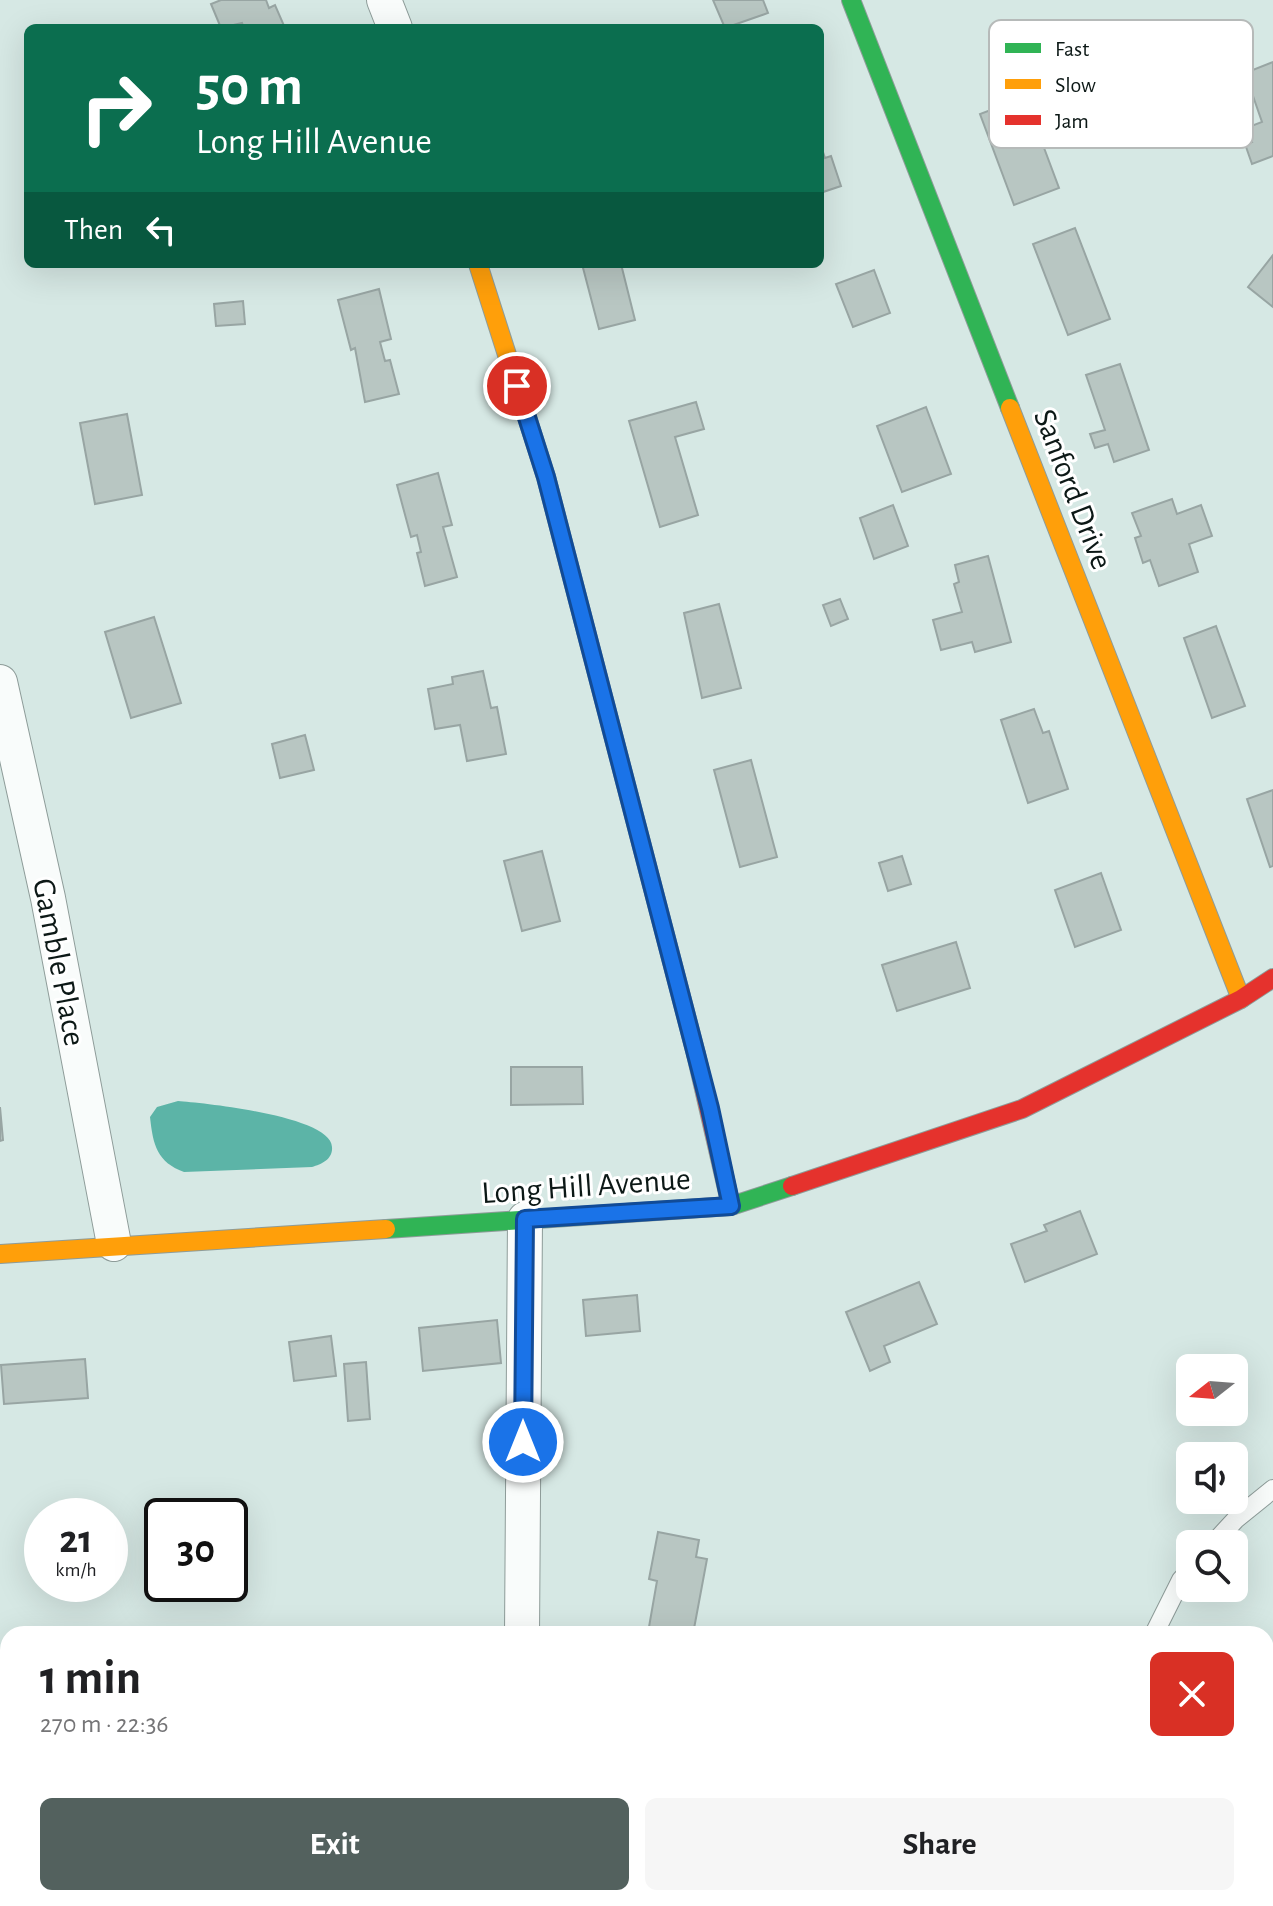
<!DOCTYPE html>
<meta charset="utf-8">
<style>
:root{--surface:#fff;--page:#f6f6f6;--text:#202124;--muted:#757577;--accent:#53615e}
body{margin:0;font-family:"Alegreya Sans",sans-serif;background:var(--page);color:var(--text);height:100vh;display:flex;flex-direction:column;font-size:30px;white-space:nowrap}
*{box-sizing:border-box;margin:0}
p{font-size:26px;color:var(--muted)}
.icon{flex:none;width:44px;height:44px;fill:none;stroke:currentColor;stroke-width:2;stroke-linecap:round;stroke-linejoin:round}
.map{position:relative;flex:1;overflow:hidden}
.drawer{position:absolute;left:0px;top:1626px;width:1274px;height:280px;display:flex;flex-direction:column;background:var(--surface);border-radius:24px 24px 0 0;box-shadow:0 8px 32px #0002}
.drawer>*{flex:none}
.banner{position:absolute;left:24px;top:24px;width:800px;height:244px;border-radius:12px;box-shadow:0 8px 32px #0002;background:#0b6e4f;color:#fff;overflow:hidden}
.needle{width:52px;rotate:253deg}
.tools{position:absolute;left:1176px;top:1354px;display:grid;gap:16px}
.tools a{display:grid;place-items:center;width:72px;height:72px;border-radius:12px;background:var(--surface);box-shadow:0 8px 32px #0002;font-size:40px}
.speed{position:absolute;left:24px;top:1498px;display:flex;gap:16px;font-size:40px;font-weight:700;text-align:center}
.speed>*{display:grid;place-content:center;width:104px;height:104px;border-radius:50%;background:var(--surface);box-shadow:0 8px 32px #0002;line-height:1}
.speed small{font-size:20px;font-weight:400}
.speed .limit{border:4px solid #111;border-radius:12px;background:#fff;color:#111}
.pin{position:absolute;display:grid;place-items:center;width:68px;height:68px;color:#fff;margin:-34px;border:4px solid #fff;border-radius:50%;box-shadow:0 2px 8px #0007}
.me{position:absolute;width:88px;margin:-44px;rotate:0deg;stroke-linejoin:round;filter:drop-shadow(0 0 6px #0008)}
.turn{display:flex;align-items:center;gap:28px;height:168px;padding:0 40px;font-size:36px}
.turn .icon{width:104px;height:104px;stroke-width:2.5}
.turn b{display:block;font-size:56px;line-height:68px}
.then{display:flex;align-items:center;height:76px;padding:0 40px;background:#0003;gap:16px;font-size:30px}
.round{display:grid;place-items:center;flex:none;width:84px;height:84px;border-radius:12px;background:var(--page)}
.head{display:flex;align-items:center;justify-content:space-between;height:136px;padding:0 40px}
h1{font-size:48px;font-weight:600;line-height:60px}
.button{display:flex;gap:16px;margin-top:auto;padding:16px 40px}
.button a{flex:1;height:92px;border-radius:12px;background:var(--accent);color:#fff;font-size:32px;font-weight:600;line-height:92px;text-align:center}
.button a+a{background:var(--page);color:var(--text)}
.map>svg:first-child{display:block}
</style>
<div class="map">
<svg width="1273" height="1906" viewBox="0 0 1273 1906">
<rect width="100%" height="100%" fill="#d6e8e4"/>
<path fill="#5cb4a7" d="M178 1101C204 1103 331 1116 332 1147 333 1159 322 1164 312 1167L184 1172C157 1162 153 1145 150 1117L157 1107Z"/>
<g fill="#b8c6c2" stroke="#98a5a3" stroke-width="2">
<polygon points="221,0 266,0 269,8 275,5 285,28 244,28 242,23 221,28 211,4"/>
<polygon points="713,0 763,0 768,13 725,28"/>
<polygon points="1273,62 1273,156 1252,164 1245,144 1252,142 1246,128 1262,122 1245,73"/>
<polygon points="1025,97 1059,188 1014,205 980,114"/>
<polygon points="820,143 825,158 831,156 841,186 820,193"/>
<polygon points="1075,228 1110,319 1068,335 1033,244"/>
<polygon points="1273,255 1273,307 1248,287"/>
<polygon points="582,264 621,264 635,320 599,329"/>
<polygon points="874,270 890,313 853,327 836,284"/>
<polygon points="379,289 391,339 380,342 385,361 390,360 399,394 365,402 355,348 351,350 338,300"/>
<polygon points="243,301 245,324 216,326 214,304"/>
<polygon points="1120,364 1149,450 1114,462 1108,444 1095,448 1090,434 1105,430 1086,375"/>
<polygon points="696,402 704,429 675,437 698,515 660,527 629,421"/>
<polygon points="926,407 951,474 902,492 877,426"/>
<polygon points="127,414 142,495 95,504 80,423"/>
<polygon points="438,473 452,525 443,527 457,577 425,586 417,553 421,552 417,535 411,537 397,485"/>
<polygon points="1172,499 1177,514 1201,505 1212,536 1189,544 1198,572 1159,586 1150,560 1143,563 1135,538 1141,536 1132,513"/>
<polygon points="893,505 908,546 874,559 860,518"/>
<polygon points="988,556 1011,642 975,652 972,642 941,650 933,620 962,612 954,584 959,582 955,565"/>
<polygon points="840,599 848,619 831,626 823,605"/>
<polygon points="719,604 741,688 702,698 684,613"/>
<polygon points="154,617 181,703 131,718 105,632"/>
<polygon points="1216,626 1245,706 1212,718 1184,638"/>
<polygon points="483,671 491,708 497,707 506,754 467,761 460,725 435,729 428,689 453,684 452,677"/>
<polygon points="1034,709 1043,733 1049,731 1068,789 1028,803 1001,720"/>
<polygon points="305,735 314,770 280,778 272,744"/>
<polygon points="751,760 777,857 740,867 714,770"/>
<polygon points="1273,790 1273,866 1270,867 1247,799"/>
<polygon points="542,851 560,921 522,931 504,861"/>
<polygon points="902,856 911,884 888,891 879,863"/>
<polygon points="1101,873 1121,930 1075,947 1055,890"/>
<polygon points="956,942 970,988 897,1011 882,965"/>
<polygon points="511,1067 582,1067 583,1104 511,1105"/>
<polygon points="0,1107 3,1140 0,1141"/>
<polygon points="1080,1211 1097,1254 1025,1282 1011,1244 1047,1231 1044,1225"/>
<polygon points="919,1282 937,1324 884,1346 890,1362 870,1371 846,1312"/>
<polygon points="637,1295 640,1331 586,1336 583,1300"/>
<polygon points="497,1320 501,1363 423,1371 419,1328"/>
<polygon points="331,1336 336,1376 294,1381 289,1342"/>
<polygon points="85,1359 88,1398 4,1404 1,1365"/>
<polygon points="366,1362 370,1419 348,1421 344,1364"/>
<polygon points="658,1532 699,1540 696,1557 707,1559 693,1634 649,1627 657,1581 649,1579"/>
<polygon points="1266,1656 1273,1656 1273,1906 1262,1906 1262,1901 1237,1901 1237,1898 1266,1898"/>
<rect x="1047" y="1898" width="33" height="8"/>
<polygon points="1179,1899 1213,1899 1214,1906 1179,1906"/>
</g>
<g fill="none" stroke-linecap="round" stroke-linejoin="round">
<g stroke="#8e9c99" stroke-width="20">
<g id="lane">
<polyline points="1213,1544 1236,1519 1273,1489"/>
<polyline points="1154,1634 1181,1580 1190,1570"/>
<polyline points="1159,1898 1159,1906"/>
</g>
</g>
<g stroke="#8e9c99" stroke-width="36">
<g id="street">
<polyline points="384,0 395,28"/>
<polyline points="0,682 48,898 114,1244"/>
<polyline points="522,1634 525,1219"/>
</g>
</g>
<g stroke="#8e9c99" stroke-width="20">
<g id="fast">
<polyline points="851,0 1010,408"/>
<polyline points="586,631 696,1054"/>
<polyline points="386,1229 731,1206 792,1186"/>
</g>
</g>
<g stroke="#8e9c99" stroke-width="20">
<g id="slow">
<polyline points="478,264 546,477 586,631"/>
<polyline points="1010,408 1241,999"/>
<polyline points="0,1254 386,1229"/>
</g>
</g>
<g stroke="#8e9c99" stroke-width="20">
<g id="jam">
<polyline points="696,1054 731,1206"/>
<polyline points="792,1186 1022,1109 1241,999 1273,978"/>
</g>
</g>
<use href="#lane" stroke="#f9fcfb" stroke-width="18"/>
<use href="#street" stroke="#f9fcfb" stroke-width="34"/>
<use href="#fast" stroke="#30b455" stroke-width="18"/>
<use href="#slow" stroke="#ff9f0a" stroke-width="18"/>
<use href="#jam" stroke="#e5322d" stroke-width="18"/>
</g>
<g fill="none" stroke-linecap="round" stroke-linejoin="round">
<g stroke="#114b97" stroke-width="20">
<polyline id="route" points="517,386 546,477 710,1108 731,1206 525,1219 523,1442"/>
</g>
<use href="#route" stroke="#1a73e8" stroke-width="14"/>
</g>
<g text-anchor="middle" stroke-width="6" stroke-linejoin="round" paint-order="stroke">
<g font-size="32" fill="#0c1816" stroke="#fff">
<text transform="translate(1074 489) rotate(69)" y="11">Sanford Drive</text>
<text transform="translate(60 962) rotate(79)" y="11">Gamble Place</text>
<text transform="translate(586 1185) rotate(-4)" y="11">Long Hill Avenue</text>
</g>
</g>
<rect x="989" y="20" width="264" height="128" rx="12" fill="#fff" stroke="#b6bab9" stroke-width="2"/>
<rect x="1005" y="43" width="36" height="10" fill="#30b455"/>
<rect x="1005" y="79" width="36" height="10" fill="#ff9f0a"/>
<rect x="1005" y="115" width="36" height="10" fill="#e5322d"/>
<g font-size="22" fill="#0c1816">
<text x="1055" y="56">Fast</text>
<text x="1055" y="92">Slow</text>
<text x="1055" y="128">Jam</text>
</g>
</svg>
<div class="tools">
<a><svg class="needle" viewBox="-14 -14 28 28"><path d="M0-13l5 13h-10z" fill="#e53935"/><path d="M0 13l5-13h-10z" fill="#757577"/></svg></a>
<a><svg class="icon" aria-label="sound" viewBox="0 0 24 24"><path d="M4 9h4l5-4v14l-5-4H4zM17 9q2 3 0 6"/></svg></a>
<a><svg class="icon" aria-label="search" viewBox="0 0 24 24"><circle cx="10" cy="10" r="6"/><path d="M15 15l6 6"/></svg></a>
</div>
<div class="speed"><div>21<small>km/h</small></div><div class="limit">30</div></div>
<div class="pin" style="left:517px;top:386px;background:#d93025"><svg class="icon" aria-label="arrive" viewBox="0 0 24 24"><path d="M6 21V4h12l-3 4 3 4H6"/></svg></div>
<svg class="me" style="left:523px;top:1442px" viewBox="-20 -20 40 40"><circle r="17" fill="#1a73e8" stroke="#fff" stroke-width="3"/><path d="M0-11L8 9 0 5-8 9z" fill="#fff"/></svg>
<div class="banner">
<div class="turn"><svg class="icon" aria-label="right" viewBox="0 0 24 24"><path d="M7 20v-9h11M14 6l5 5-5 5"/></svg><div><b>50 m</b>Long Hill Avenue</div></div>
<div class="then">Then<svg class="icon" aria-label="left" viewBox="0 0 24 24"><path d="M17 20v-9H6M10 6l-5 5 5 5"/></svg></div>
</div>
<section class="drawer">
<div class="head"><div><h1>1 min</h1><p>270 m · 22:36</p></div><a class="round" style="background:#d93025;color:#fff"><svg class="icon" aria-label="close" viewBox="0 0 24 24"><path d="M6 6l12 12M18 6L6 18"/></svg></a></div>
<div class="button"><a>Exit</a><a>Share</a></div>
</section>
</div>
